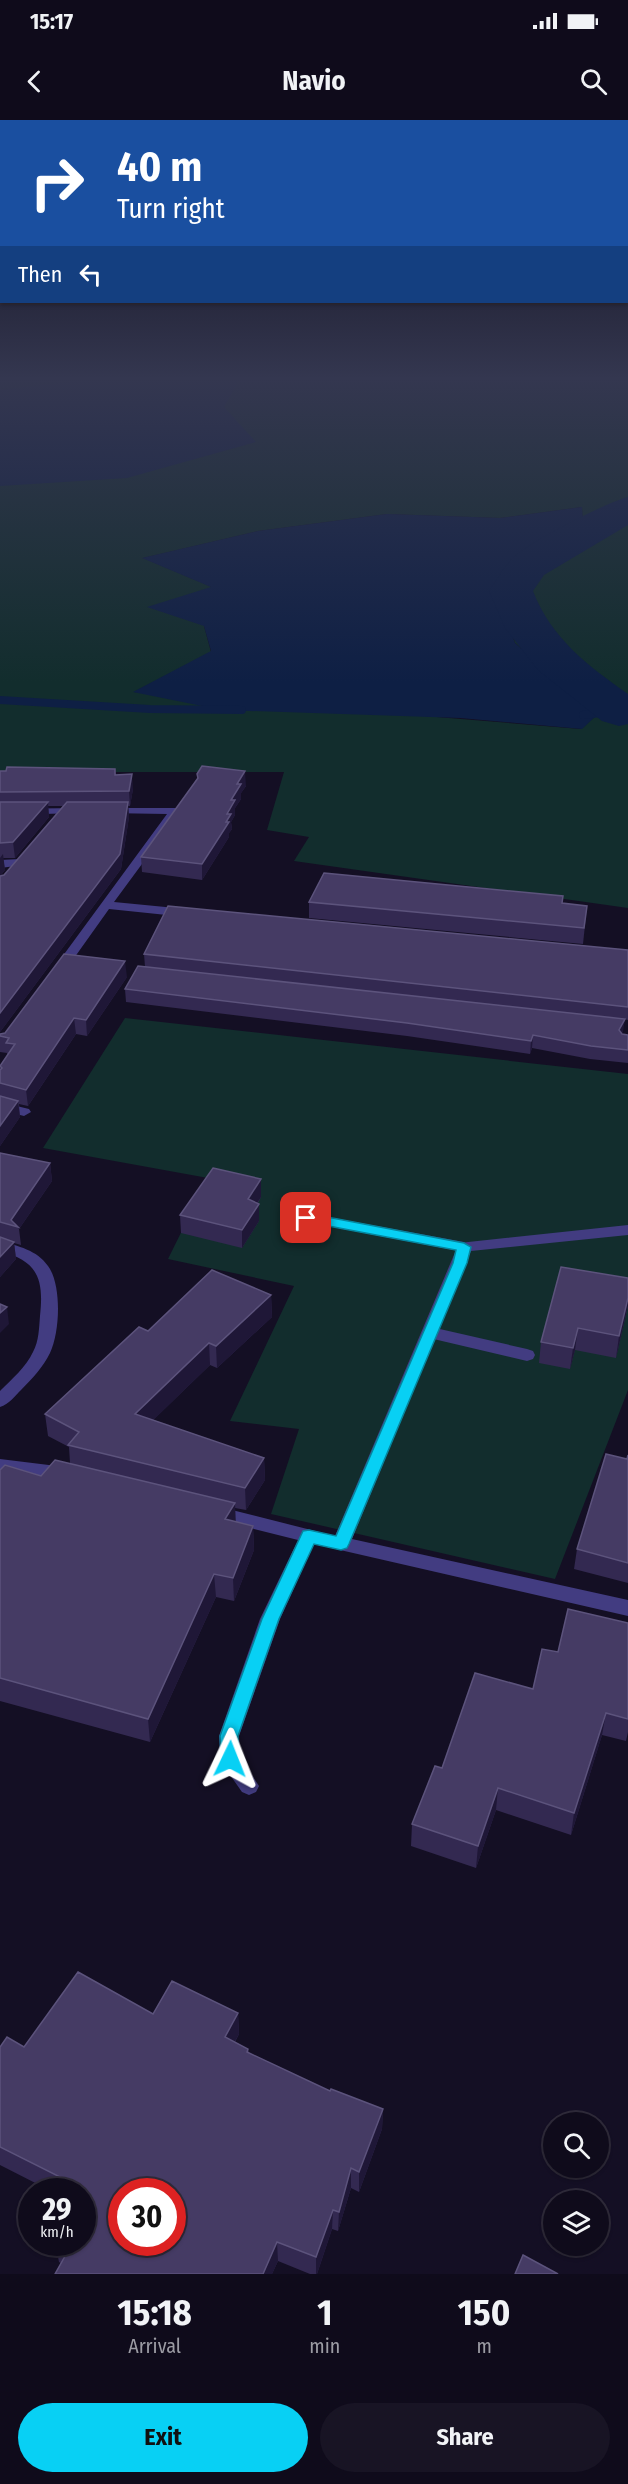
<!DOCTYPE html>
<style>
:root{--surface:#0f0b1b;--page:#181424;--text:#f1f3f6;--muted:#9b9ba3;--line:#2f2b3a;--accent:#08d0f4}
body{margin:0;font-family:"Fira Sans Condensed",sans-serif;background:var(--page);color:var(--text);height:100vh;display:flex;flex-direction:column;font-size:22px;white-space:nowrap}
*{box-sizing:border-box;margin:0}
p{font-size:20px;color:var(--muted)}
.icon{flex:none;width:33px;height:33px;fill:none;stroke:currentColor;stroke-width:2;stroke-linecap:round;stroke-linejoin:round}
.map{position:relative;height:2154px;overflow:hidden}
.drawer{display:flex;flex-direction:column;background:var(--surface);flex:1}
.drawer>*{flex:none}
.top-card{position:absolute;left:0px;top:0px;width:628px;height:183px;box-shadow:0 2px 4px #0004,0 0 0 2px var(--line);background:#1a4fa0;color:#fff;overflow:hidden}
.controls{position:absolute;left:543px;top:1992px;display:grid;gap:12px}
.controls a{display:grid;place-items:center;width:66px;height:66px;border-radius:50%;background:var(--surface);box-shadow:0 2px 4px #0004,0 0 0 2px var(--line);font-size:30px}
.speed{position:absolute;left:18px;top:2058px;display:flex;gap:12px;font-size:30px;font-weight:700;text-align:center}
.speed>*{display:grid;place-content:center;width:78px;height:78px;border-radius:50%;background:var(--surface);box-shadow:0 2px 4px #0004,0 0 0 2px var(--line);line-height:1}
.speed small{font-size:15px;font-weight:400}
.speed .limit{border:9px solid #d22;background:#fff;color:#111}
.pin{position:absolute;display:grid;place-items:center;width:51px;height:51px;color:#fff;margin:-26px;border-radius:12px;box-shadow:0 3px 9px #0006}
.me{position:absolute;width:66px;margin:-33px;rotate:2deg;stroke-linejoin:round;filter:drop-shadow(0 0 4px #0008)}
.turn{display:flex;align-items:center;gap:21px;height:126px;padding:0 18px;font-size:27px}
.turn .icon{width:78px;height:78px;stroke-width:2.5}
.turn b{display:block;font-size:42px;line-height:51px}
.then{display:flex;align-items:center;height:57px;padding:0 18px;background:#0003;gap:12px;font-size:22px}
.eta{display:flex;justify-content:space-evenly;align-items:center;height:102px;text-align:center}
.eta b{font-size:36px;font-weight:700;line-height:42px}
.primary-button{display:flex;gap:12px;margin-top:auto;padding:12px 18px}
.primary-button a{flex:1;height:69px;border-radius:36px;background:var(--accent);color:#111;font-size:24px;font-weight:700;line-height:69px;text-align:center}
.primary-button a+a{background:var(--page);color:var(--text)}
.status{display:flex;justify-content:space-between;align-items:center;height:42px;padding:0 30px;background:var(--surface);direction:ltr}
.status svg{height:16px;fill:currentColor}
header{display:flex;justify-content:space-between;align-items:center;height:78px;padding:0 18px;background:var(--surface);font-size:27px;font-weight:700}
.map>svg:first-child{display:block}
</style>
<div class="status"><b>15:17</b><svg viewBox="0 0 49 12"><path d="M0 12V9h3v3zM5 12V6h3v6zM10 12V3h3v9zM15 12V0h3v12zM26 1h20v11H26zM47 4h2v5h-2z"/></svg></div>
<header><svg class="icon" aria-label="back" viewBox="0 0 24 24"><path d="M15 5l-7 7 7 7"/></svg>Navio<svg class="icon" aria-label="search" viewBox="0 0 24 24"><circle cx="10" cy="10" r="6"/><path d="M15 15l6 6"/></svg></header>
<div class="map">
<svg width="628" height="2154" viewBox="0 0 628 2154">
<rect width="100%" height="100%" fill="#140f24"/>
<g fill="#122d2d" fill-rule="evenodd">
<path d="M0 261H628V788L294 741 309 717 267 710 284 652H0ZM582 387 583 415 497 471 515 523 598 594 581 609 134 572 211 532 204 506 212 467 143 438 258 411 387 394 500 398Z"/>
<polygon points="125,898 628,954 628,1270 555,1459 271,1394 299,1309 230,1301 294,1166 168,1139 208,1058 43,1028"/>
</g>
<g fill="#0e1f44">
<polygon points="76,261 239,261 224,287 256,322 127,358 0,366 0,270"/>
<polygon points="582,387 584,415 497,471 515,523 598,594 582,609 460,598 222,590 133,572 211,531 204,506 147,487 211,467 142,438 258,411 387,394 500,398"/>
</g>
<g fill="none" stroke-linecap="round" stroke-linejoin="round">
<g stroke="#0e1f44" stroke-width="8">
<polyline points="0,580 150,589 242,590"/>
<polyline points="583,595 619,591 628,593"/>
</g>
<path fill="#0e1f44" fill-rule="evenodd" d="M628 377V405L544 455 533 471C551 518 588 546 628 574V604L619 606 602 601 538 550 505 508 489 471C497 460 504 446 514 437 531 421 605 383 628 377Z"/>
<g fill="#423c81" fill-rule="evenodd">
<polygon points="306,1093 464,1122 472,1127 464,1132 301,1101 298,1098 301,1095"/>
<polygon points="431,1207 527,1229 533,1231 535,1235 533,1239 527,1241 425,1217 423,1213 425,1209"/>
</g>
<g fill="#423c81" fill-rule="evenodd">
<polygon points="79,688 83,689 83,693 0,695 0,689"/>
<polygon points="109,688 175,688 181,691 114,782 186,789 192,793 186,797 109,789 62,855 52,855 51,852 167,694 105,693 105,689"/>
<polygon points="20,739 24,741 24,745 0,748 0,740"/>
<polygon points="0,982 29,989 31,992 24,996 0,990"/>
<polygon points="628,1105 628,1115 471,1131 352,1419 628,1480 628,1496 314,1424 280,1499 239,1616 240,1637 259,1666 256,1672 249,1675 242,1672 223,1645 220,1639 219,1616 260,1499 298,1420 210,1398 207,1393 210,1388 216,1386 335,1416 459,1123"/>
<path d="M0 1121C18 1126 37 1130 48 1146 62 1165 60 1212 50 1233 43 1247 32 1259 21 1270 15 1276 9 1284 0 1287V1271C12 1259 26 1247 33 1232 39 1221 39 1208 40 1196 44 1159 38 1141 0 1131Z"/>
<polygon points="0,1339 65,1347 71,1349 74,1354 71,1359 65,1361 0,1351"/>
</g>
</g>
<g fill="#332951">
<polygon points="115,649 116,655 133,669 130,686 128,686 129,697 121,749 0,912 0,756 4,755 63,686 48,686 49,697 15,738 3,738 5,750 0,756 0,651"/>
<polygon points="197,654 246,666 241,673 241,679 235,688 235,695 231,702 232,709 229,713 229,717 202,760 142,752 141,737 197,659"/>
<polygon points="309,782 563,783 587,786 583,824 309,798"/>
<polygon points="628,830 628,900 624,899 622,914 628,915 628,943 590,939 532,928 530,934 407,916 126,882 125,869 145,847 144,834"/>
<polygon points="127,857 87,916 76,914 28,986 19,984 20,997 0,1026 0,946 7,936 7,933 0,932 0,914 5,913"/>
<polygon points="0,1033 50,1043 52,1061 19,1109 21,1125 14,1123 16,1139 0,1157"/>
<polygon points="261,1059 261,1077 258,1083 259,1084 259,1101 242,1128 181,1113 180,1095"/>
<polygon points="628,1158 628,1186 616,1238 575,1230 570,1249 539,1243 541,1222"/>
<polygon points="271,1175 272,1197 217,1248 210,1245 153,1300 264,1338 265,1360 246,1390 235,1388 235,1402 253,1406 254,1430 234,1481 216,1477 150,1622 0,1581 0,1350 41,1356 70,1343 69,1327 48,1316 45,1294 148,1211"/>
<polygon points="628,1335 628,1463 574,1449 577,1429 627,1339"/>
<polygon points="628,1503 628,1612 626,1621 602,1615 571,1715 496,1690 476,1748 411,1726 412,1704 533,1569 558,1532"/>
<polygon points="238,1893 239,1914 235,1922 248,1929 249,1933 330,1971 383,1989 382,2009 359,2072 351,2068 338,2111 332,2109 317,2154 310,2154 278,2141 272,2154 55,2154 61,2143 59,2142 55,2122 82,2072 53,2072 0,2045 0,1927 24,1927 153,1894"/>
</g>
<g fill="#1f1737">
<polygon points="245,651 246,666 241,673 241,679 235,688 235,695 231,702 232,709 229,713 229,717 202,760 202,744 227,694 237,664"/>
<polygon points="132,654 133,669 130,686 129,671"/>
<polygon points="48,682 49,697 15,738 13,722"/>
<polygon points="128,682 129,697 121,749 0,912 0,893"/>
<polygon points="3,734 5,750 0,756 0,738"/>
<polygon points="125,841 127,857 87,916 86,900"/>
<polygon points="74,898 76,914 28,986 26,970"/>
<polygon points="625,899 623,912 617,923 619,910"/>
<polygon points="533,915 532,928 530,934 531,921"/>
<polygon points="18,981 20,997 0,1026 0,1006"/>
<polygon points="50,1043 52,1061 19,1109 18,1107 11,1100"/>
<polygon points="261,1059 261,1077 248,1097 248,1079"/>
<polygon points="259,1084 259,1101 242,1128 242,1110"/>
<polygon points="14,1122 16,1139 0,1157 0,1137"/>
<polygon points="271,1175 272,1197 217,1248 216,1226"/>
<polygon points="628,1178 628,1186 616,1238 619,1216"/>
<polygon points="7,1187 9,1204 0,1213 0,1193"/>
<polygon points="578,1208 575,1230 570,1249 573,1228"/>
<polygon points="209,1223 210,1245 137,1316 135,1294"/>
<polygon points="264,1338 265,1360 246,1390 245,1368"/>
<polygon points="235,1383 236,1407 225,1399"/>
<polygon points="253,1406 254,1430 234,1481 233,1458"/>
<polygon points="214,1454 216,1477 150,1622 148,1599"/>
<polygon points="606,1593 602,1615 571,1715 574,1693"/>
<polygon points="498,1668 496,1690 476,1748 478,1726"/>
<polygon points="238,1893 239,1914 226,1937 225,1917"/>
<polygon points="383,1989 382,2009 359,2072 359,2052"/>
<polygon points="351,2048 351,2068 338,2111 339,2092"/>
<polygon points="333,2090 332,2109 317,2154 316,2154 316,2137"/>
<polygon points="277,2122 278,2141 272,2154 263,2154"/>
</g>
<g fill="#453b64" stroke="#5c537c" stroke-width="1.5" fill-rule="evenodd">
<polygon points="202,646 245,651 237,664 241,664 231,680 235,680 227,694 231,694 226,702 229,702 202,744 141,737 198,658 197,654"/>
<polygon points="7,647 115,649 115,655 132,654 129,671 0,672 0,651 6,651"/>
<polygon points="0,682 48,682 13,722 0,723"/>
<polygon points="67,682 128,682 120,734 0,893 0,756 4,755"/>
<polygon points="324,753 563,776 562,783 587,786 584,808 309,782"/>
<polygon points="168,786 628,830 628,887 144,834"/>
<polygon points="64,834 125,841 86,900 74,898 26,970 0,963 0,950 2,948 0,946 15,924 6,923 9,918 0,916 0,914 5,913"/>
<polygon points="138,846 625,899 619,910 622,914 628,915 628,930 591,926 533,915 531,921 407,903 125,869"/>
<polygon points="0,976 18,981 0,1006"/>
<polygon points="0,1033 50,1043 11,1100 18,1107 0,1102"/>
<polygon points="213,1048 261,1059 248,1079 259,1084 242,1110 180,1095"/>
<polygon points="0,1117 14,1122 0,1137"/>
<polygon points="561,1147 628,1158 628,1178 619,1216 578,1208 573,1228 541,1222"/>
<polygon points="212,1150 271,1175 216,1226 209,1223 135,1294 264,1338 245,1368 68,1325 79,1312 45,1294 139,1207 148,1211"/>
<polygon points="0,1184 7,1187 0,1193"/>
<polygon points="606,1334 627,1339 628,1335 628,1443 577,1429"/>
<polygon points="55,1340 235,1383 225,1399 253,1406 233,1458 214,1454 148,1599 0,1558 0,1350 5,1345 41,1356"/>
<polygon points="568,1489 628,1503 628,1599 606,1593 574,1693 498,1668 478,1726 412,1704 435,1646 442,1648 475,1553 533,1569 542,1529 558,1532"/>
<path d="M78 1852 153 1894 172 1861 238 1893 225 1917 248 1929 247 1932 330 1971 331 1969 383 1989 359 2052 351 2048 339 2092 333 2090 316 2137 277 2122 263 2154H55L69 2129 55 2122H82V2072L84 2069 0 2027V1927L7 1917 24 1927ZM122 2072H172V2122H122Z"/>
<polygon points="523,2135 558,2154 515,2154"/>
</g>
<linearGradient id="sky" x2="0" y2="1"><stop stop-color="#0b0814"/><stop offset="0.46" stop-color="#343750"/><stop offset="1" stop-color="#343750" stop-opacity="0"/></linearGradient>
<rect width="628" height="562" fill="url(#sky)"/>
<polygon fill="#08d0f4" stroke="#05879f" stroke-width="1.5" points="306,1093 464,1123 471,1127 467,1143 349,1424 347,1428 341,1430 314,1424 279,1499 238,1616 239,1639 237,1645 230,1647 223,1645 221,1639 220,1616 262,1499 303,1411 309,1410 336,1416 453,1143 456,1130 302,1101 300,1098 302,1095"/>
</svg>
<div class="controls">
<a><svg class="icon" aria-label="search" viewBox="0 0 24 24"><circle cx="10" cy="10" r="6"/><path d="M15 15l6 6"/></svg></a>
<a><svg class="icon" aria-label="layers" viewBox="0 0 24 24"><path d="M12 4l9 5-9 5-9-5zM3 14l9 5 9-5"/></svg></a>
</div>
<div class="speed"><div>29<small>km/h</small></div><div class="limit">30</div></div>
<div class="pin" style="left:306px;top:1098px;background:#d93025"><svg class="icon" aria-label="arrive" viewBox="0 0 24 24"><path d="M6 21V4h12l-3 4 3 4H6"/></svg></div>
<svg class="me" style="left:230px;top:1639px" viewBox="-20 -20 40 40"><path d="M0-17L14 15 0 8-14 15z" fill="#08d0f4" stroke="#fff" stroke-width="4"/></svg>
<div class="top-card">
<div class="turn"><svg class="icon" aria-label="right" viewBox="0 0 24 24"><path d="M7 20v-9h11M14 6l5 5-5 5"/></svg><div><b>40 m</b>Turn right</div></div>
<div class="then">Then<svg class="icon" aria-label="left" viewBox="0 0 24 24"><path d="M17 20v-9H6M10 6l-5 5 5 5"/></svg></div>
</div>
</div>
<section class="drawer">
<div class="eta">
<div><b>15:18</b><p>Arrival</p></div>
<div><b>1</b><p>min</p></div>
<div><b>150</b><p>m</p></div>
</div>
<div class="primary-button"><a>Exit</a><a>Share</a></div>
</section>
